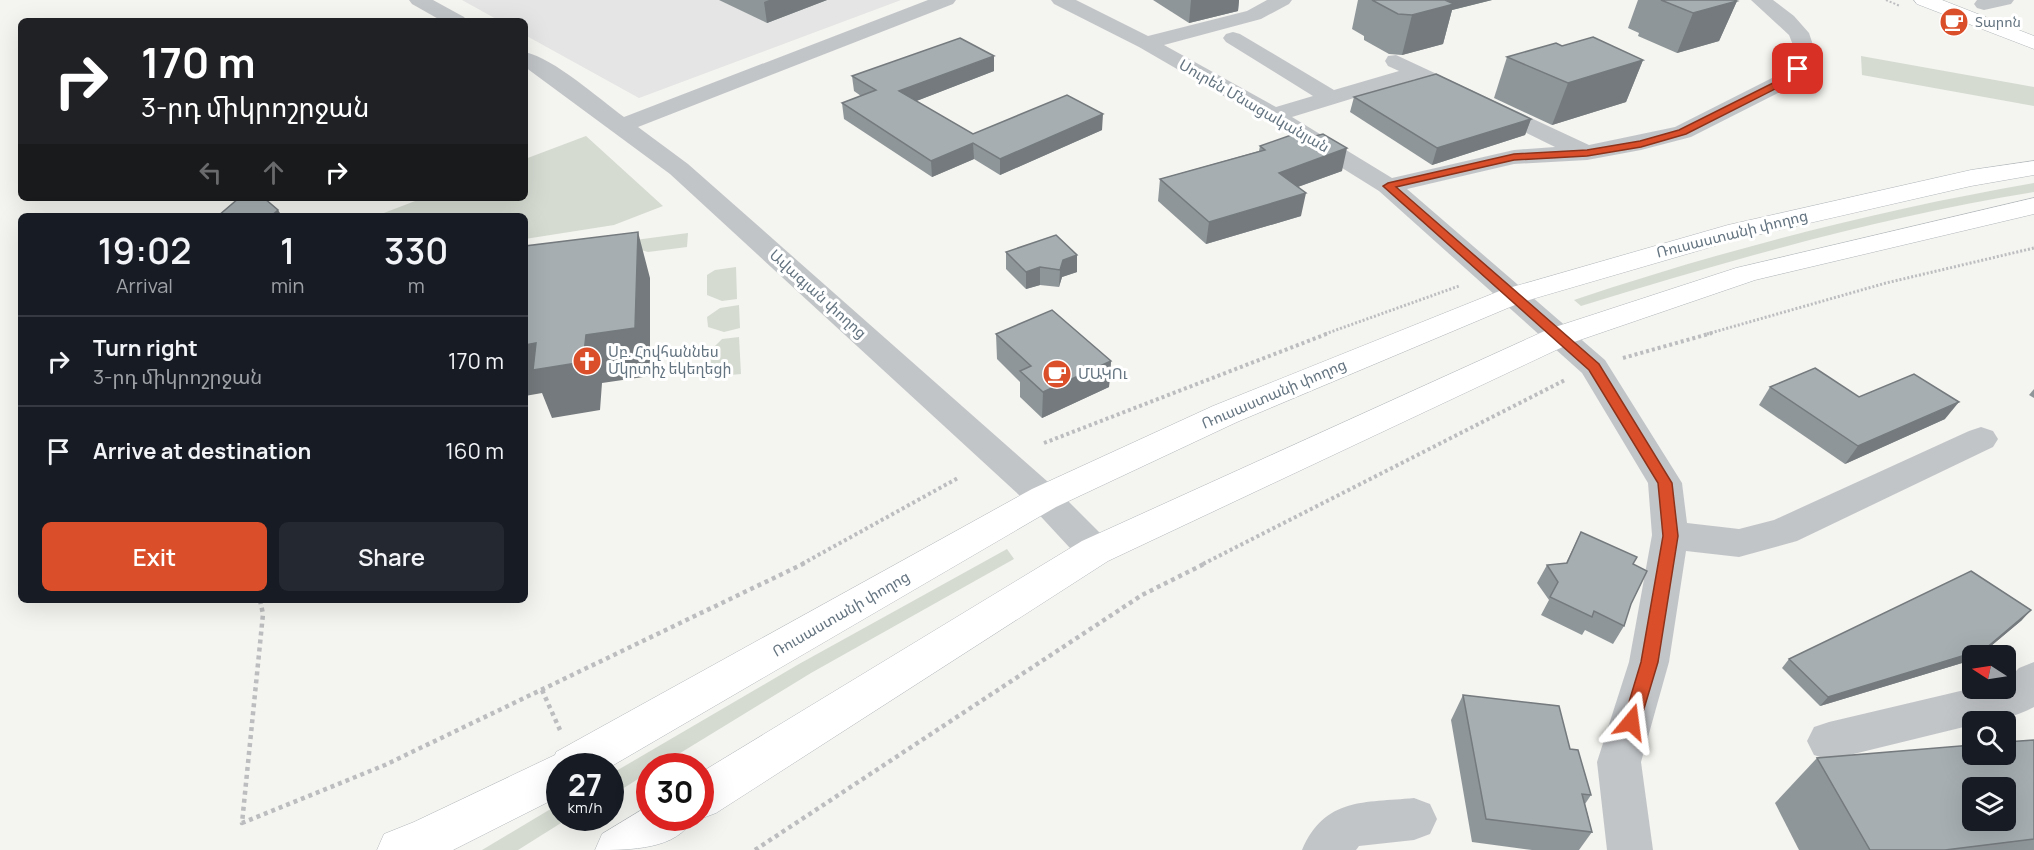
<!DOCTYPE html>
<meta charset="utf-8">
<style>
:root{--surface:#171b24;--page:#242831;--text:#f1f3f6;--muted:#9ea1a6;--line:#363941;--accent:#da4f2a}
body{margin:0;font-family:Manrope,"Noto Sans Armenian",sans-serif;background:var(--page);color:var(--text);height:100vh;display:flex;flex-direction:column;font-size:22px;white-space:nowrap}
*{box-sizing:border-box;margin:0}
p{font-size:20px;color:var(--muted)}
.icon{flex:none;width:33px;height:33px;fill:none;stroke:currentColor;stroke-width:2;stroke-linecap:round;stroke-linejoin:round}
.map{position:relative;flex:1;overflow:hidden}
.panel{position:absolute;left:18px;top:213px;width:510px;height:390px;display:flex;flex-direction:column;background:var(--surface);border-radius:9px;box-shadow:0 6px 24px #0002}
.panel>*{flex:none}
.top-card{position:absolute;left:18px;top:18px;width:510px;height:183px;border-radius:9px;box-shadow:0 6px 24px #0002;background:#202124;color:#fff;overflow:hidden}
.needle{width:39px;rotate:282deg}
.buttons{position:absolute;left:1962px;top:645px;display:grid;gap:12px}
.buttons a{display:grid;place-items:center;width:54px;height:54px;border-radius:9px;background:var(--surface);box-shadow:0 6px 24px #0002;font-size:30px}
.speed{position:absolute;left:546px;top:753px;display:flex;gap:12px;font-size:30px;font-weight:700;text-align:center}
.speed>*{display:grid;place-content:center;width:78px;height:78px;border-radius:50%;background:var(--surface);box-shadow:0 6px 24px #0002;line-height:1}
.speed small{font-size:15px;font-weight:400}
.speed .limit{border:9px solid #d22;background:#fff;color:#111}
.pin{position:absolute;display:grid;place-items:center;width:51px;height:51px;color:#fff;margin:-26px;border-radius:12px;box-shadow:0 3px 9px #0006}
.me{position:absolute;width:66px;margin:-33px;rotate:16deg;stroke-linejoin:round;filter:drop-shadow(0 0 4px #0008)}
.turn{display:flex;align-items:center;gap:21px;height:126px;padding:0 24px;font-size:27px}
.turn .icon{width:78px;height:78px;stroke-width:2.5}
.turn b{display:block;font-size:42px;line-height:51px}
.lanes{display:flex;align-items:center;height:57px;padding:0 24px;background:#0003;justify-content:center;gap:30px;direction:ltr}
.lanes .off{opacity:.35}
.eta{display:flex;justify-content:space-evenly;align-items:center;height:102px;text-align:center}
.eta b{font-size:36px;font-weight:600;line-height:42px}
.action{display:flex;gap:12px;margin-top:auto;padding:12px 24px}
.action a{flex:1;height:69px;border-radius:9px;background:var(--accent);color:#fff;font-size:24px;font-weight:600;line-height:69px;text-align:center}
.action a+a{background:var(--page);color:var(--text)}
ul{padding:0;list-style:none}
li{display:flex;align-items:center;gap:18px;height:90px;padding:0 24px;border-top:2px solid var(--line)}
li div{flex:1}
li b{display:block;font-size:22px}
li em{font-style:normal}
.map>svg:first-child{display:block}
</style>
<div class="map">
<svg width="2034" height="850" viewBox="0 0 2034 850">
<rect width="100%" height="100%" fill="#f4f4f0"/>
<polygon fill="#e4e5e4" points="462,0 901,0 639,98 525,35 525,21 500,21"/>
<g fill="#d5dbd1">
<polygon points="1861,56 2034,87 2034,106 1862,75"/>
<polygon points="586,136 663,206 614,225 525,239 525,216 376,216 423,198 525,198 525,159"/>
<path d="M2034 183V192C1880 217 1730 260 1581 306L1574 300C1723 250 1878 210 2034 183Z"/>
<polygon points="688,233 687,247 648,252 634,248 635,240"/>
<polygon points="736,267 737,299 722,301 707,295 707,275 715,270"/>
<polygon points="739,305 740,328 724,332 708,327 707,317 720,308"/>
<polygon points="739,337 741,374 720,376 712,372 710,351 722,339"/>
<polygon points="1007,549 1014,559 811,673 659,766 650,766 649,772 616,793 611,784 611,774 799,664"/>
<polygon points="559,804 560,818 569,818 518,850 482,850"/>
</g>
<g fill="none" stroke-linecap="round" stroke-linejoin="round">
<g stroke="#b2b7ba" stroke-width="1">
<g id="major">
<polygon points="1914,0 1942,0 2034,36 2034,49 1917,4"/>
<polygon points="2034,161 2034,175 1971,186 1735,240 1522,302 1237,422 1056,507 610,767 560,766 560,796 453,850 377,850 384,834 414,822 555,755 556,752 1032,489 1213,406 1502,290 1728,225 1971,170"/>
<polygon points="2034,198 2034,214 1755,280 1571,343 1108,561 716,813 700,819 696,818 700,818 700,773 1082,541 1549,329 1736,268"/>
<path d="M650 805V818H693C678 850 630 850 595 850L602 834Z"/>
</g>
</g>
<polyline stroke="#bbbdbf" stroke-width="2" stroke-dasharray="2 2" stroke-linecap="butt" points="1886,0 1900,6"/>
<g stroke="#bbbdbf" stroke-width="3" stroke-dasharray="2 2" stroke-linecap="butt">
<polyline points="1325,334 1459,286"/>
<polyline points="1707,334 1886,283 2034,248"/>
</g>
<g stroke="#bbbdbf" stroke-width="4" stroke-dasharray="3 3" stroke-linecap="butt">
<polyline points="1623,358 1712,333"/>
<polyline points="1044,443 1329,333"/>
<polyline points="802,564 958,478"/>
<polyline points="1203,564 1565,380"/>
</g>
<g stroke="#bbbdbf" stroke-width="4.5" stroke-dasharray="4 4" stroke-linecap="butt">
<polyline points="260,600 263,614 242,823 385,765 805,563"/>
<polyline points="542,690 560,730"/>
<polyline points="755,850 1142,595 1206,563"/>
</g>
<g fill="#c2c5c8" fill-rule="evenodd">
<polygon points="409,0 433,0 464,17 467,21 442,21 412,4"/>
<path d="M928 0H956L953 4 638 127 688 164 1056 489 1108 541 1114 551 1108 561 1095 565 1082 561 1032 507 670 174 525 67V52C555 59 598 98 624 117Z"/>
<path d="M1051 0H1076L1148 36 1247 11 1267 0H1292L1289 4 1261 19 1164 45 1276 107 1313 96 1226 42 1223 38 1226 34 1233 32 1240 34 1334 90 1399 71 1388 66 1385 61 1388 56 1396 55 1589 145 1675 127 1772 78 1788 66 1793 45 1789 35 1751 0H1773L1794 16 1809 33 1813 45 1809 69 1788 88 1691 137 1641 150 1587 160 1514 164 1407 189 1605 360 1682 483 1687 523 1739 529 1774 520 1969 431 1981 427 1993 431 1998 439 1993 447 1797 541 1739 557 1686 551 1669 662 1641 762 1653 850H1607L1597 762 1629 662 1652 535 1648 483 1582 373 1379 191 1265 120 1139 47 1054 4ZM1416 79 1555 147 1514 150 1392 178 1292 117Z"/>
<polygon points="1977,0 2014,0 2011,4 1984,10 1977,8 1974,4"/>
<path d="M2034 662V707C2016 717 1993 722 1972 722V725L1829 760 1814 755 1807 741 1814 727 1829 722 1973 688H2006V681L2019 668Z"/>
<path d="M1414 798 1430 804 1437 819 1430 834 1414 840 1359 846 1356 850H1302C1325 797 1364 803 1414 798Z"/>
</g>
<use href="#major" fill="#fff" fill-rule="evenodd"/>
</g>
<g fill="#8f9699">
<polygon points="719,0 827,0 767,23"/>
<polygon points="1153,0 1239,0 1238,11 1189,23"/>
<polygon points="1358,0 1492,0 1452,10 1443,44 1402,55 1389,54 1364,40 1364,36 1352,29"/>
<polygon points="1638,0 1734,0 1737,1 1719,41 1677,53 1638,36 1639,33 1628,28"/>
<polygon points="1507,57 1643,60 1626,102 1552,125 1494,98"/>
<polygon points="994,71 916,101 973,134 1102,130 1000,175 974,159 932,177 844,119 842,103 861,96 854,91 852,76"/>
<polygon points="1354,97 1531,119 1525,135 1432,165 1350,112"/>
<polygon points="1260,146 1342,171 1298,187 1301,216 1206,244 1158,201 1160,179 1259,151"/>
<polygon points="1006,252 1077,272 1062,277 1059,287 1040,285 1026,289 1006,269"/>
<polygon points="996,334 1111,361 1109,387 1042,418 1020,397 1020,382 997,359"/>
<polygon points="1770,387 1859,397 1945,419 1845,464 1759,405"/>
<polygon points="2034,389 2034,398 2029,395"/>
<polygon points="1581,532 1633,564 1631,604 1624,626 1613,644 1585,630 1582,635 1541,615 1549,600 1537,583 1547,565 1566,563"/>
<polygon points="2022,620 1979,656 1972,656 1972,660 1820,706 1782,668 1789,659"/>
<polygon points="1463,695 1570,749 1591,795 1585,804 1592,832 1579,850 1532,850 1472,842 1451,720"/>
<polygon points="2034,740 2034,850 1799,850 1775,803 1817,758"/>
</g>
<g fill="#747a7d">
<polygon points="769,0 827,0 767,23 764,2"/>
<polygon points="1191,0 1239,0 1238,11 1189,23"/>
<polygon points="1433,0 1492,0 1452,10 1443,44 1402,55 1412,15"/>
<polygon points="1737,1 1719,41 1677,53 1693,13"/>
<polygon points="994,56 994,71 901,107 899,91"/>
<polygon points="1643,60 1626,102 1552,125 1568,83"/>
<polygon points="1103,114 1102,130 1000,175 1000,159"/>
<polygon points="1531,119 1525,135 1432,165 1437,148"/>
<polygon points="973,143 974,159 932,177 931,161"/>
<polygon points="1347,148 1342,171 1275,195 1279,173"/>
<polygon points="1306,193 1301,216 1206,244 1209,222"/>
<polygon points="278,210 282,216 271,216"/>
<polygon points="638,232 650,278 650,376 602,383 600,410 552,418 542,393 525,396 525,345 586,335"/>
<polygon points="1077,255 1077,272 1062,277 1059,287 1060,270 1063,260"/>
<polygon points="1040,267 1040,285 1026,289 1026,272"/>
<polygon points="1111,361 1109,387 1042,418 1043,392"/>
<polygon points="1959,402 1945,419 1845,464 1858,446"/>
<polygon points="2031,610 2022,620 1979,656 1972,656 1972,660 1820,706 1828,697"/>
</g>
<g fill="#a6aeb2" stroke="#747a7d" stroke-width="1.5" fill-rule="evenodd">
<polygon points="1372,0 1445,0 1454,4 1412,15 1398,14"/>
<polygon points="1661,0 1734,0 1737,1 1693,13"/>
<polygon points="1593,37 1643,60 1568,83 1507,57 1556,43 1562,46"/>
<polygon points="960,38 994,56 899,91 973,134 1067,95 1103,114 1000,159 973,143 931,161 842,103 876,90 852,76"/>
<polygon points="1436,74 1531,119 1437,148 1354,97"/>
<polygon points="1294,134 1303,139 1323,134 1347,148 1279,173 1306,193 1209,222 1160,179 1265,150 1260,146"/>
<polygon points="239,198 264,198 278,210 271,216 218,216"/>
<polygon points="638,232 635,328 586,335 583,362 533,370 536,343 525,345 525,246"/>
<polygon points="1056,235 1077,255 1063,260 1060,270 1040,267 1026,272 1006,252"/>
<polygon points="1052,310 1111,361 1043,392 1020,371 1031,366 996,334"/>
<polygon points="1815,368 1859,397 1914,374 1959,402 1858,446 1770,387"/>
<polygon points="1581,532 1637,557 1633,564 1647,571 1631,604 1624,626 1594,611 1592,617 1550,597 1558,582 1547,565 1567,563"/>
<polygon points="1971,571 2031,610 1985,649 1828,697 1789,659"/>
<polygon points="1463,695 1559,706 1570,749 1578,750 1591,795 1582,794 1592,832 1486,819"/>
<path d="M2034 740V839L1945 850H1870L1817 758 1972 745V754H2006V742ZM1972 788H2006V820H1972Z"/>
</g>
<polygon fill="#da4f2a" stroke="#8e331b" stroke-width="1.5" points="1795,67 1802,69 1783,85 1686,134 1641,147 1587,156 1514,160 1396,187 1599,364 1672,483 1678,536 1658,662 1640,722 1638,728 1631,730 1625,728 1623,722 1641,662 1663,536 1658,483 1589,370 1383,186 1388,183 1514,154 1587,150 1640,141 1679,130 1777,81"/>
<defs>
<g id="cafe-disc" transform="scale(1.5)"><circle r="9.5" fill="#da4f2a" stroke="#fff"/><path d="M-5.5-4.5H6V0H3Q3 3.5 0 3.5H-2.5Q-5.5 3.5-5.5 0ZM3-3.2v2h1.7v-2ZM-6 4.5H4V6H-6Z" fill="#fff"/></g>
<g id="church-disc" transform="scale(1.5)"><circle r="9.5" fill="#da4f2a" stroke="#fff"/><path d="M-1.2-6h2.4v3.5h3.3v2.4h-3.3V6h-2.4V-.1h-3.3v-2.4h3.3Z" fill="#fff"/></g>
</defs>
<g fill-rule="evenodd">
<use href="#cafe-disc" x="1954" y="22"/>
<use href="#church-disc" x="587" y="361"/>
<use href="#cafe-disc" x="1057" y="374"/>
</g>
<g text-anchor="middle" stroke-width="6" stroke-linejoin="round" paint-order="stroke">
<g font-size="14" fill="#647480" stroke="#fff" text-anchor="start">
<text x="1975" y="27">Տարոն</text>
</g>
<g font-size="15" fill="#647480" stroke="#fff">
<text transform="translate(1254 106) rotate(30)" y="5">Սուրեն Մնացականյան</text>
<text transform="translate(1732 234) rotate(-14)" y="5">Ռուսաստանի փողոց</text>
<text transform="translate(818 294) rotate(42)" y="5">Ավագյան փողոց</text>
<text transform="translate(1274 394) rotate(-23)" y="5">Ռուսաստանի փողոց</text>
<text transform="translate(841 614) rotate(-30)" y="5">Ռուսաստանի փողոց</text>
</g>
<g font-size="15" fill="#647480" stroke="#fff" text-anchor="start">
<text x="608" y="357">Սբ. Հովհաննես<tspan x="608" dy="17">Մկրտիչ եկեղեցի</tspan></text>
<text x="1078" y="379">ՄԱԿՈւ</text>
</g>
</g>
</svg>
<div class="buttons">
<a><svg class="needle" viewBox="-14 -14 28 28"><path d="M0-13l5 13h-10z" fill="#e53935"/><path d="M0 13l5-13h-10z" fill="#9ea1a6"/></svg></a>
<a><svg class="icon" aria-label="search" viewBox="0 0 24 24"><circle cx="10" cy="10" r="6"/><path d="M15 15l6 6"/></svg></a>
<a><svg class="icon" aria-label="layers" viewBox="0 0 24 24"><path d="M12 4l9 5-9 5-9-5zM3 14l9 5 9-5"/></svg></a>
</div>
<div class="speed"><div>27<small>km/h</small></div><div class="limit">30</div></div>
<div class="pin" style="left:1798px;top:69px;background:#d93025"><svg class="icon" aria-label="arrive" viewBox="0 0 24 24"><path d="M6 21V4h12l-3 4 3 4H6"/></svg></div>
<svg class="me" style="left:1631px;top:722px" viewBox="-20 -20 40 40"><path d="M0-17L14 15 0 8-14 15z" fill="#da4f2a" stroke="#fff" stroke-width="4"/></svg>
<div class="top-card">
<div class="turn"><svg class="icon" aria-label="right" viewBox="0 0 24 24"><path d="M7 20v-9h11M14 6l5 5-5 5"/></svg><div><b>170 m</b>3-րդ միկրոշրջան</div></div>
<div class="lanes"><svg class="icon off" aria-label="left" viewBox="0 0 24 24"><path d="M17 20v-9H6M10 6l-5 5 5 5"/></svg><svg class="icon off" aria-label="ahead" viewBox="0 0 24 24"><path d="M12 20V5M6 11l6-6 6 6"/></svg><svg class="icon" aria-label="right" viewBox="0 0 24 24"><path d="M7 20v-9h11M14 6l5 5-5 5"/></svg></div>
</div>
<section class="panel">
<div class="eta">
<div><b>19:02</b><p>Arrival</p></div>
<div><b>1</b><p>min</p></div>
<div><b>330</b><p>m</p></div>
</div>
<ul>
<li><svg class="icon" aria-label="right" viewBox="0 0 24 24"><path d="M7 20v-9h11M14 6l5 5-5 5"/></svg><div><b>Turn right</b><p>3-րդ միկրոշրջան</p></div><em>170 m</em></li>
<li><svg class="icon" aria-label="arrive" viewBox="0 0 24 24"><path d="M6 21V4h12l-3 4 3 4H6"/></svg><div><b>Arrive at destination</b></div><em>160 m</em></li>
</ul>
<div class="action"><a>Exit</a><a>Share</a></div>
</section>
</div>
